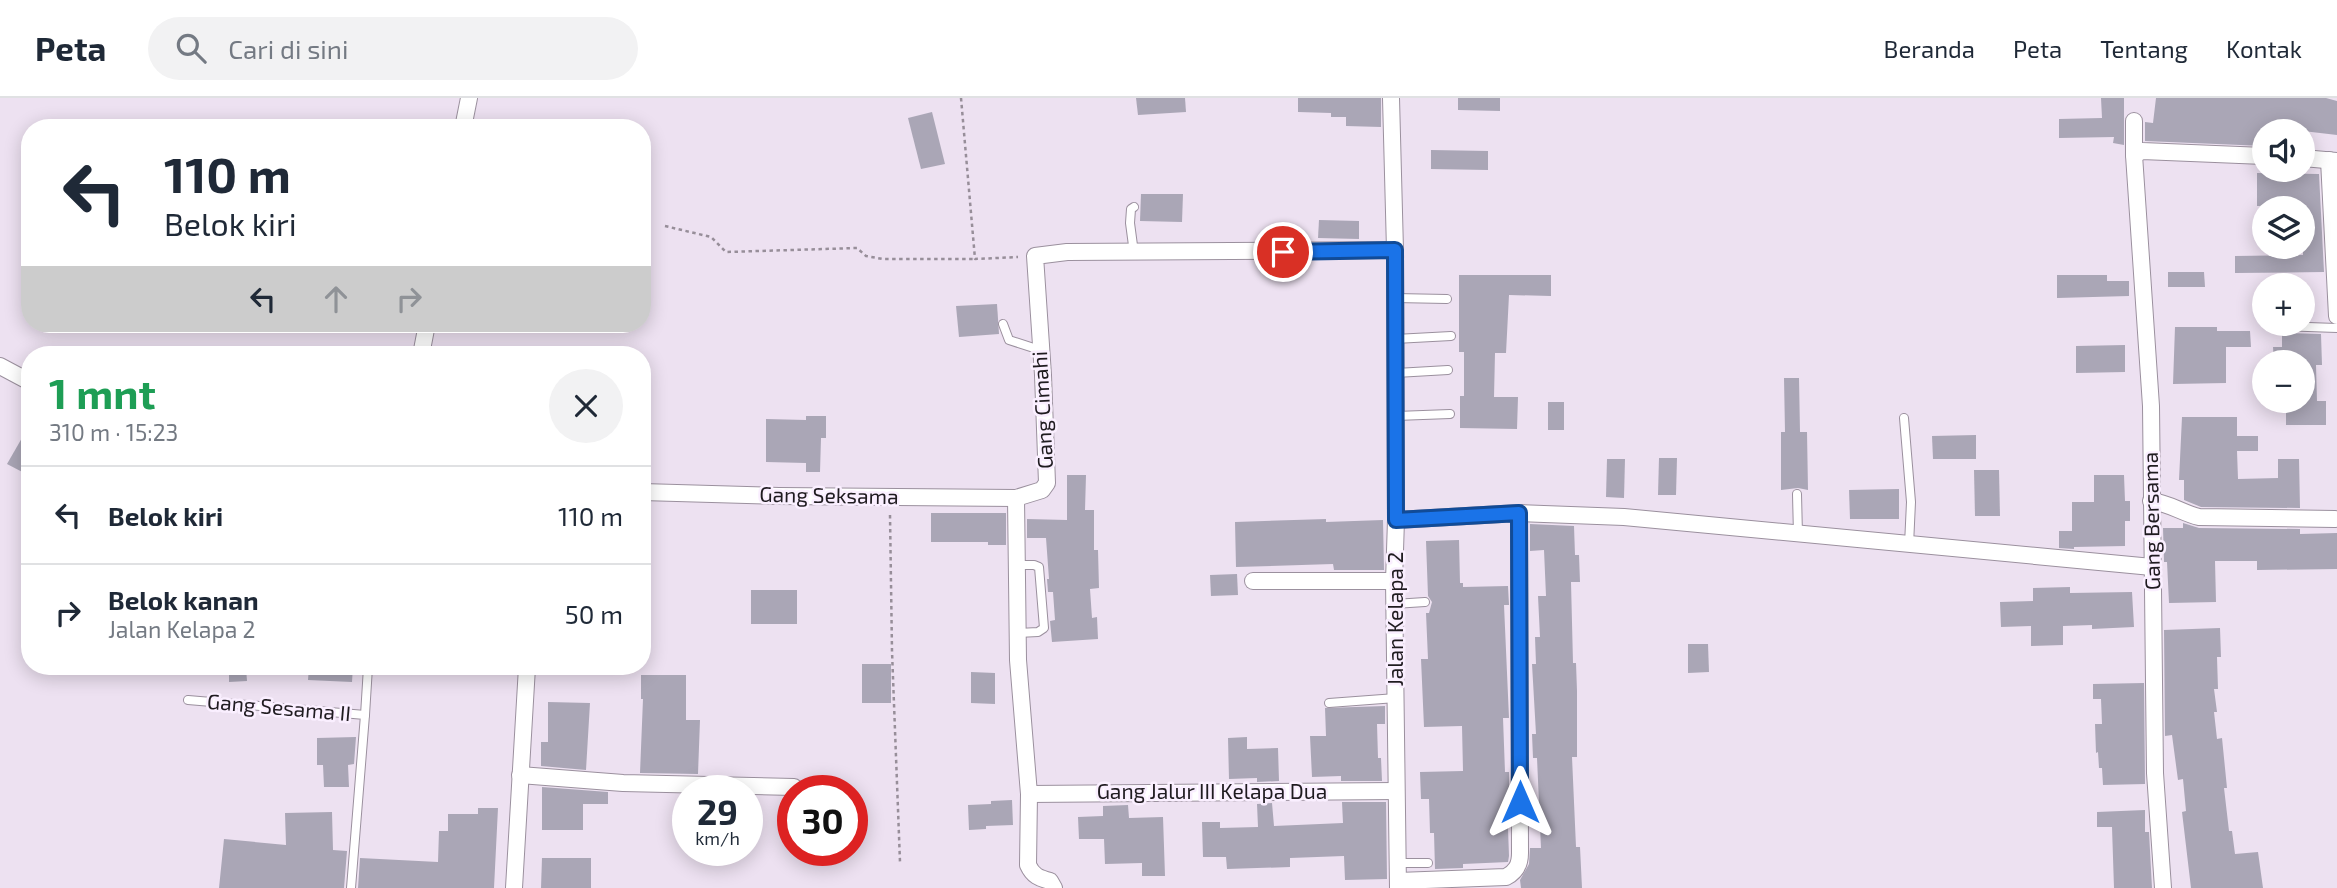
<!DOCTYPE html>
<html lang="id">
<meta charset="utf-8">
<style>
:root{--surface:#fff;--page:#f2f2f3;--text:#1f2937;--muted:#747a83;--line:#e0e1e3}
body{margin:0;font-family:"Exo 2",sans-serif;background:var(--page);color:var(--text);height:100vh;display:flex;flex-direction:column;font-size:26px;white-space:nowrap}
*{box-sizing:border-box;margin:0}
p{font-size:23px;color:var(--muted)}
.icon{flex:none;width:38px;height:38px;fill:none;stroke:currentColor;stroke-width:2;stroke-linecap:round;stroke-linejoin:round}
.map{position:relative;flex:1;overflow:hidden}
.details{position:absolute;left:21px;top:248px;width:630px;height:329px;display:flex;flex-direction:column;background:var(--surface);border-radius:28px;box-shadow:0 4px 18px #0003}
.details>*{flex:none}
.top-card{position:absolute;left:21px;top:21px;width:630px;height:214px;border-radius:28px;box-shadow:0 4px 18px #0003;background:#fff;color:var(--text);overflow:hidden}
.buttons{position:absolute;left:2252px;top:21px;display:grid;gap:14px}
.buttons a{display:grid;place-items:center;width:63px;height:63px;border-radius:50%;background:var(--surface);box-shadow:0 4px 18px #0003;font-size:35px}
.speed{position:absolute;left:672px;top:677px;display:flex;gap:14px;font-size:35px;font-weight:700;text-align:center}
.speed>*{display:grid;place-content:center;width:91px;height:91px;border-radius:50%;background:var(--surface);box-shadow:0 4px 18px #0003;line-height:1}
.speed small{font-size:18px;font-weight:400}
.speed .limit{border:10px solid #d22;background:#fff;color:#111}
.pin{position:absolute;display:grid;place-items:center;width:60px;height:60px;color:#fff;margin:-30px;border:4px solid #fff;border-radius:50%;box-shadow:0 2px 7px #0007}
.me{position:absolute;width:77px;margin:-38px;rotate:0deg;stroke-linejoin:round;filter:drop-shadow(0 0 5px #0008)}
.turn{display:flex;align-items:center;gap:24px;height:147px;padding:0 28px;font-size:32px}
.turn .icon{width:91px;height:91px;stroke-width:2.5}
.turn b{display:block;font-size:49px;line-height:60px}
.lanes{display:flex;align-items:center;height:66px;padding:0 28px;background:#0003;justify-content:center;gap:35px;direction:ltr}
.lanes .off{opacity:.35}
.round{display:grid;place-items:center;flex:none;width:74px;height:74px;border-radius:37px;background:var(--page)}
.head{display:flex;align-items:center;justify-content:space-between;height:119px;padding:0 28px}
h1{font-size:42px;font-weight:700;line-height:52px;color:#1e9e55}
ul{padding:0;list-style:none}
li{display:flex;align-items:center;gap:21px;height:98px;padding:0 28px;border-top:2px solid var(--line)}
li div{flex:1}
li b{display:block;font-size:26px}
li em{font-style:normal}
header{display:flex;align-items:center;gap:42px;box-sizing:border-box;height:98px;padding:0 35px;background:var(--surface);border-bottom:2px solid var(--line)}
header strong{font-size:33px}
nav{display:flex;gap:38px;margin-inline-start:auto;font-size:24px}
.search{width:490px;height:63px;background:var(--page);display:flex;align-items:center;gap:18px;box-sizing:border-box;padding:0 24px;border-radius:38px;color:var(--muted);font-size:26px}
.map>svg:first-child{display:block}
</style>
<header>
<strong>Peta</strong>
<div class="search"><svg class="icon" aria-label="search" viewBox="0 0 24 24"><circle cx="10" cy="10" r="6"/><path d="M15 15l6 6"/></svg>Cari di sini</div>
<nav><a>Beranda</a><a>Peta</a><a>Tentang</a><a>Kontak</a></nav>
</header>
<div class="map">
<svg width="2337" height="790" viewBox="0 0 2337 790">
<rect width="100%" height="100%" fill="#ede1f1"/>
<g fill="#aaa6b6">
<polygon points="1136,0 1185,0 1186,14 1138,17"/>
<polygon points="1298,0 1381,0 1381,29 1346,28 1346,19 1331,19 1331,15 1298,14"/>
<polygon points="1458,0 1500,0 1500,13 1458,12"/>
<polygon points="2101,0 2124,0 2124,47 2113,45 2114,39 2059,40 2059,21 2102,20"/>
<polygon points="2156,0 2326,0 2337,3 2337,37 2303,33 2264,33 2264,48 2145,43 2145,24 2153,25"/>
<polygon points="932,14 945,66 921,71 908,20"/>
<polygon points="1431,52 1488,53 1488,72 1431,71"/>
<polygon points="2257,75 2319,76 2324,174 2235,175 2235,158 2303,157 2303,110 2298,110 2298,108 2257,108"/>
<polygon points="1141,96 1183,96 1182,124 1140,123"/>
<polygon points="1319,122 1359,123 1359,141 1318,140"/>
<polygon points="2168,174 2204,174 2205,189 2168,189"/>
<polygon points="1459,177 1551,177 1551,198 1509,197 1506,255 1495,255 1494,299 1518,299 1517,331 1460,330 1460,298 1464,298 1464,254 1459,254"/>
<polygon points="2057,177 2107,177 2107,183 2129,183 2129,198 2057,200"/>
<polygon points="997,206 999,236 959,239 956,208"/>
<polygon points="2175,229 2217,229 2217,233 2250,233 2251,249 2226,249 2226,285 2173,286"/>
<polygon points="2282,235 2321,236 2322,267 2316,267 2317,303 2326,303 2326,327 2286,327 2286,303 2303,303 2303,264 2274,264 2273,249 2282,249"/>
<polygon points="2125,247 2125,274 2076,275 2076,248"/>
<polygon points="1784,280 1799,280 1800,334 1807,334 1808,392 1798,390 1781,392 1781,334 1785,334"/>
<rect x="1548" y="304" width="16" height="28"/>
<polygon points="806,318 826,318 826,340 821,340 820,374 806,374 806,365 766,364 766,321 806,322"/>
<polygon points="2182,319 2237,319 2237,338 2258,338 2258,353 2237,353 2238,381 2278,380 2278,361 2299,361 2300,410 2201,409 2184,402 2184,382 2179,382"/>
<polygon points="30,326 30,378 7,366"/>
<polygon points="1976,337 1976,361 1933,361 1932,338"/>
<polygon points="1659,360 1677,360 1676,397 1658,397"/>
<polygon points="1607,361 1625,361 1624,400 1606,399"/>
<polygon points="1974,372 1999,372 2000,418 1975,418"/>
<polygon points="1067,377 1086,377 1085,412 1094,412 1094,452 1098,452 1099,490 1090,491 1092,520 1097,519 1098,541 1052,544 1050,523 1055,522 1053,494 1048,494 1047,481 1049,481 1046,440 1027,440 1027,421 1067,422"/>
<polygon points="2094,377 2124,377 2125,403 2130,403 2130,423 2125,423 2125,448 2074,449 2074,451 2059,450 2059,433 2072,433 2072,404 2094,404"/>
<polygon points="1899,391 1899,421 1850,421 1849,392"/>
<polygon points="931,415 1006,415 1006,447 988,447 988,444 931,444"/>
<polygon points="1326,421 1326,424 1383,422 1384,472 1334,472 1333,466 1236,469 1235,424"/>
<polygon points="2183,425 2199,430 2300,431 2300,436 2337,435 2337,471 2257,472 2257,463 2215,463 2216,504 2169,505 2167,464 2164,464 2163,430 2183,430"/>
<polygon points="1530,426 1574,428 1575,457 1579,457 1580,484 1571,484 1573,565 1576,565 1577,593 1577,659 1572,659 1576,749 1580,749 1582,790 1521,790 1520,782 1529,766 1530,750 1541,750 1537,660 1533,660 1532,636 1536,636 1532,566 1536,566 1535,539 1540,539 1538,498 1546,498 1544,452 1530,453"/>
<polygon points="1459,442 1460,485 1463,485 1463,489 1508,488 1509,507 1504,507 1509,620 1503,620 1505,674 1509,674 1509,703 1507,703 1509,758 1508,764 1463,766 1463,770 1435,771 1434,735 1430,735 1429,701 1421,701 1420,674 1463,673 1462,628 1424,629 1421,561 1428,561 1426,515 1429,515 1432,504 1428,498 1426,443"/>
<polygon points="1237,476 1238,497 1211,498 1210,477"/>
<polygon points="2070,489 2070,495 2132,494 2134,529 2092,531 2092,527 2063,528 2063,547 2031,548 2031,528 2001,529 2000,504 2033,503 2033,490"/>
<rect x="751" y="492" width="46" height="34"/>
<polygon points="2220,530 2221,559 2217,559 2218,591 2214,591 2217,614 2214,614 2217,641 2222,640 2227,690 2224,690 2229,733 2232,733 2235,756 2258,754 2263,790 2191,790 2182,714 2186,713 2183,681 2178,682 2172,637 2165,638 2164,532"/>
<polygon points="1688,546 1708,546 1709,574 1688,575"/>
<rect x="862" y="566" width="29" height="39"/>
<polygon points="229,569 246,569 247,583 229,584"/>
<polygon points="309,569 353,569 352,584 308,582"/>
<polygon points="971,574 995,575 995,606 971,605"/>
<polygon points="641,577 686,577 686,622 700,622 698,676 640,675 643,601 641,601"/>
<polygon points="2144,585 2145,686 2103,687 2102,670 2099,670 2098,654 2096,655 2095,626 2102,626 2101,601 2093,601 2093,586"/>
<polygon points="548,604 590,605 586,672 541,668 541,644 548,644"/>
<polygon points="1385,608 1385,626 1377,626 1378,660 1381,660 1382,683 1341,683 1341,678 1312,679 1310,638 1326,638 1325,610"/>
<polygon points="356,639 354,666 348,667 349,689 324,689 323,667 317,667 317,640"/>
<polygon points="1247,639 1247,651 1278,650 1279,683 1257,684 1257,680 1229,681 1228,640"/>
<polygon points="542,689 608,694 608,706 583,706 583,732 542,732"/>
<polygon points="1012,702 1013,727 986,728 986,731 969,732 968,707 991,706 991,703"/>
<polygon points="1342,704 1386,704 1387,781 1345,782 1344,758 1290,760 1290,769 1227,771 1226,759 1203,759 1202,724 1220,724 1220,730 1258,729 1257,706 1272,705 1274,728 1343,725"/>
<polygon points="1128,707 1129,720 1163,719 1165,778 1142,778 1142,765 1105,766 1104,741 1079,741 1078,719 1103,718 1103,708"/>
<polygon points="478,710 498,710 494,790 358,790 360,760 438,764 439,733 448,733 448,716 478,716"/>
<polygon points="2145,712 2145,734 2149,734 2152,790 2114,790 2112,729 2097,729 2097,714"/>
<polygon points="332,714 333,752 347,753 344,790 219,790 224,741 286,747 285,715"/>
<polygon points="542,760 591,760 591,790 541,790"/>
</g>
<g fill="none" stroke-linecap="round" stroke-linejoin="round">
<g stroke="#9b909e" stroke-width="10">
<g id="lane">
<polyline points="1134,155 1130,125 1131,111 1134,109"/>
<polyline points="1395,200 1447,201"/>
<polyline points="1003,226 1009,242 1040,252"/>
<polyline points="2280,228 2337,230"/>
<polyline points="1395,241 1451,238"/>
<polyline points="1396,275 1448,272"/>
<polyline points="1396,318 1450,316"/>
<polyline points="1904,320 1911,404 1909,447"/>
<polyline points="1797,396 1798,437"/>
<polyline points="1017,467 1034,467 1039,469 1044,530 1038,534 1018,535"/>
<polyline points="1394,506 1425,504"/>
<polyline points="188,602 365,617 351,790"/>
<polyline points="1329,605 1396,600"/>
<polyline points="365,617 368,569"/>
<polyline points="1397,765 1428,765"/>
</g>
</g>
<g stroke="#9b909e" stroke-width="18">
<g id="street">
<polyline points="1391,0 1395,152 1396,422 1394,483 1398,790"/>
<polyline points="2134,23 2134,57 2142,53 2264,58"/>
<polyline points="463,30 469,0"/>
<polyline points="2134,57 2151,308 2155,675 2163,790"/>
<polyline points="2303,60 2337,63"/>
<polyline points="2329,62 2337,218"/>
<polyline points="421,257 427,226"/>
<polyline points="0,268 30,284"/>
<polyline points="642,394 779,398 1016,400"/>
<path d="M2151 403C2169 405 2182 415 2199 419L2335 421"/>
<polyline points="1396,422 1519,415 1624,419 2152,469"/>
<polyline points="1253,483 1394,483"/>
<polyline points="520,677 623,685 794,689"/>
<polyline points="1029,696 1396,693"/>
<path d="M1398 783 1506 779C1516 774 1520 767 1520 755L1519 415"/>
<polyline points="514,790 527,569"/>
<path d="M1054 790 1050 783C1039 780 1033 778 1028 767L1029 696 1018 562 1016 400 1042 392 1047 385 1043 277 1035 158 1067 154 1395 152"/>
</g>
</g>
<g stroke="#978e99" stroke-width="2.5" stroke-dasharray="3.5 3.5" stroke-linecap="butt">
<polyline points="961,0 975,161 1018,159"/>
<polyline points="665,128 711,139 726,154 857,150 866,158 883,161 975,161"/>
<polyline points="890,417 892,553 900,764"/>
</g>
<use href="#lane" stroke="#fff" stroke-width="8"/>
<use href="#street" stroke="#fff" stroke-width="16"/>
</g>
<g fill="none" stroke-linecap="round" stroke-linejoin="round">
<g stroke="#114b97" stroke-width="18">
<polyline id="route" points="1283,154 1395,152 1396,422 1519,415 1520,704"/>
</g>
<use href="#route" stroke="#1a73e8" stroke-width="12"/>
</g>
<g text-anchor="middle" stroke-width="5" stroke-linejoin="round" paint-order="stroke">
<g font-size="21" fill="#1f1b20" stroke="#faefff">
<text transform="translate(1043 312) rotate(-93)" y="7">Gang Cimahi</text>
<text transform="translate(829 398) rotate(1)" y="7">Gang Seksama</text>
<text transform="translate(2152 423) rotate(-91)" y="7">Gang Bersama</text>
<text transform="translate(1396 521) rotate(-90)" y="7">Jalan Kelapa 2</text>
<text transform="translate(279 610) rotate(5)" y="7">Gang Sesama II</text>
<text x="1212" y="701">Gang Jalur III Kelapa Dua</text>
</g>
</g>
</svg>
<div class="buttons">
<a><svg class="icon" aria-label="sound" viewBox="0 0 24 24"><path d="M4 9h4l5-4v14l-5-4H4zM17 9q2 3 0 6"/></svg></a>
<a><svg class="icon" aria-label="layers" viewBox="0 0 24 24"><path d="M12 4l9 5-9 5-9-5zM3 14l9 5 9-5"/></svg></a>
<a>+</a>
<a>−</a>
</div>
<div class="speed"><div>29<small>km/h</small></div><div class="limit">30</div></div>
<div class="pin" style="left:1283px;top:154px;background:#d93025"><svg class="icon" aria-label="arrive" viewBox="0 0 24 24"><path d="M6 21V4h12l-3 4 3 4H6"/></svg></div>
<svg class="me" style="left:1520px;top:704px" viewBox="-20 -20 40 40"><path d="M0-17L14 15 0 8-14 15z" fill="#1a73e8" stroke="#fff" stroke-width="4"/></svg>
<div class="top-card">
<div class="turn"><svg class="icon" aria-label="left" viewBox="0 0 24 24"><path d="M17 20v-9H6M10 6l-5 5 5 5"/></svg><div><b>110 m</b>Belok kiri</div></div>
<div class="lanes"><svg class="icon" aria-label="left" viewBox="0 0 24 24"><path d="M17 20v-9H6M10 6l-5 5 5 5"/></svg><svg class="icon off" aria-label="ahead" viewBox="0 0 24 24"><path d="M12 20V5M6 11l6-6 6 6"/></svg><svg class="icon off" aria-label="right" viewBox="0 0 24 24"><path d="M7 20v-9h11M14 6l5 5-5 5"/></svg></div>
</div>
<section class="details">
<div class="head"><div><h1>1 mnt</h1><p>310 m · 15:23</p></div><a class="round"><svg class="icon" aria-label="close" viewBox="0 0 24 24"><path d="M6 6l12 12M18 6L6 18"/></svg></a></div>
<ul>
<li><svg class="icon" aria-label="left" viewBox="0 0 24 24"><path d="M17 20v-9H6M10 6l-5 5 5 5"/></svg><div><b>Belok kiri</b></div><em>110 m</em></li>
<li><svg class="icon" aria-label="right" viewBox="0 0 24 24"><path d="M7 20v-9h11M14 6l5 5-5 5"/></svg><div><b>Belok kanan</b><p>Jalan Kelapa 2</p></div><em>50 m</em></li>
</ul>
</section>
</div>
